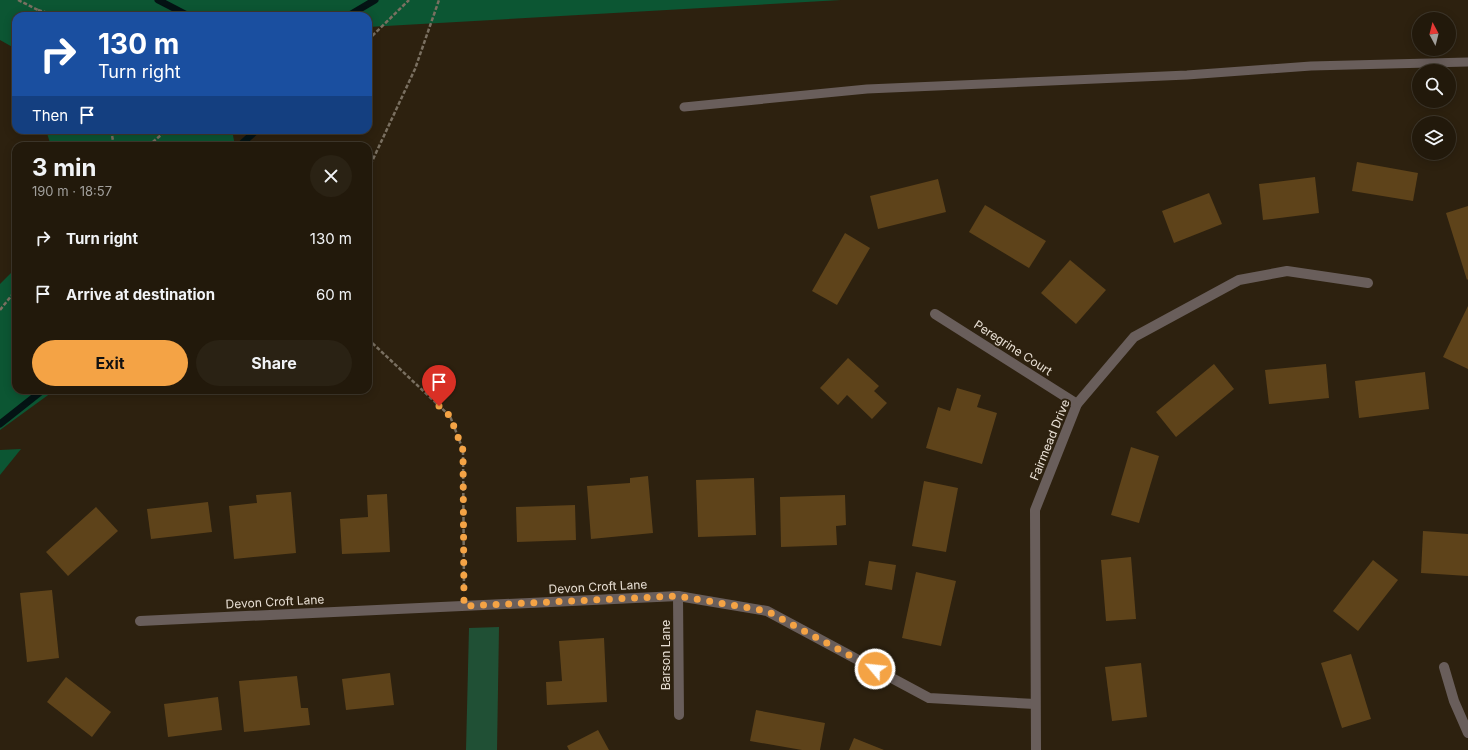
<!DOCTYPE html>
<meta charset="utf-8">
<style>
:root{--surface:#22190b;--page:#2a2214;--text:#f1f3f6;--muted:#a2a09d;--line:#3f382c;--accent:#f4a345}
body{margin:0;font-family:Inter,sans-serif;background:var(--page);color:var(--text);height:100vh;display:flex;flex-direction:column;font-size:15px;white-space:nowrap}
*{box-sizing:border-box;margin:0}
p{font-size:13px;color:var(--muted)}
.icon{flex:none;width:22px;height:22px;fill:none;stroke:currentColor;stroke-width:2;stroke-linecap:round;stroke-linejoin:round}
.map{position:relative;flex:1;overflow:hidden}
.drawer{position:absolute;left:12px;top:142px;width:360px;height:252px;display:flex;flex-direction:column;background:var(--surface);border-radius:12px;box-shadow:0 2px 10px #0003,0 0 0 1px var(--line)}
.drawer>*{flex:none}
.banner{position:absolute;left:12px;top:12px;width:360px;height:122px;border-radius:12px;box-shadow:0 2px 10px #0003,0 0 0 1px var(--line);background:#1a4fa0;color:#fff;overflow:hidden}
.needle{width:26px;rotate:353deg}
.fabs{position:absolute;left:1412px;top:12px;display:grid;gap:8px}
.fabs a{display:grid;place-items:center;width:44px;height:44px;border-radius:50%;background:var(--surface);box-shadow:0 2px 10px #0003,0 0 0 1px var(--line);font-size:20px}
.pin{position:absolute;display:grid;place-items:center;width:34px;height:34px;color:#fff;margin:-41px -17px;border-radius:50% 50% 50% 0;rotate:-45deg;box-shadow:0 0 4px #0007}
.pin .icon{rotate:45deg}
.me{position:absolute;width:44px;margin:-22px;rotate:298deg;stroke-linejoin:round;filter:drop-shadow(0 0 3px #0008)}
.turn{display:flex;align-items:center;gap:14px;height:84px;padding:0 20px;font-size:18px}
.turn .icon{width:52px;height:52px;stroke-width:2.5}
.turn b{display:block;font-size:28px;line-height:34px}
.then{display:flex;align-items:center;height:38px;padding:0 20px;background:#0003;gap:8px;font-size:15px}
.round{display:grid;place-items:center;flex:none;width:42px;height:42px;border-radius:21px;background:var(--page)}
.headline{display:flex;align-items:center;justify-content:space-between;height:68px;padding:0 20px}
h1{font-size:24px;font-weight:700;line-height:30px}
.action{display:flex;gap:8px;margin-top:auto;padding:8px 20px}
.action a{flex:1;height:46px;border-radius:24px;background:var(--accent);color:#111;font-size:16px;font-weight:700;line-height:46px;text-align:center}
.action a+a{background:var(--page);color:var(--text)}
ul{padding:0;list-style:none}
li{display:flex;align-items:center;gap:12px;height:56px;padding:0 20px}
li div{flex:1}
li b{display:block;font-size:15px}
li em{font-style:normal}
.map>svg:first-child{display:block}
</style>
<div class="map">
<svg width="1468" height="750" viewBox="0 0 1468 750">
<rect width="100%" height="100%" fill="#2d210f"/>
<polygon fill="#205035" points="499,627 497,750 466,750 469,628"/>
<g fill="#0c5633">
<polygon points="0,0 841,0 368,27 368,16 16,16 16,49 0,40"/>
<polygon points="46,130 232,130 235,146 51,146"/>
<polygon points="16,268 16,390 55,390 0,430 0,284"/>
<polygon points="21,449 0,475 0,450"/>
</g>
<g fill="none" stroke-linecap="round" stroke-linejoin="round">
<g stroke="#041314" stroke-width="7">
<polyline points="158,0 189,16"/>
<polyline points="348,16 375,0"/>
<polyline points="239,146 257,130"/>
<polyline points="0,424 43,390"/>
</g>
</g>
<g fill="#5e431a">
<polygon points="1357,162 1418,173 1413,201 1352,191"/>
<polygon points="1315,177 1319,213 1263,220 1259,184"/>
<polygon points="938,179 946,212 878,229 870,196"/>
<polygon points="1209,193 1222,224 1174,243 1162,211"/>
<polygon points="985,205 1046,241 1029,268 969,232"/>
<polygon points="1468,206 1468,279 1467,280 1446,213"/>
<polygon points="845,233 870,248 837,305 812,291"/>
<polygon points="1070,260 1106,290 1076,324 1041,293"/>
<polygon points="1468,306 1468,369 1443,357"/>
<polygon points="848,358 879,386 874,391 887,403 872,419 847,395 838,405 820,388"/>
<polygon points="1214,364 1234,389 1176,437 1156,412"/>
<polygon points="1326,364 1329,398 1269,404 1265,370"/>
<polygon points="1425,372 1429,409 1359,418 1355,381"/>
<polygon points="957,388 981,395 977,407 997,413 982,464 926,448 938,407 950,411"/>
<polygon points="1131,447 1159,456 1139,523 1111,515"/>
<polygon points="648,476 653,533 591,539 587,486 630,483 630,478"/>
<polygon points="754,478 756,535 698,537 696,480"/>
<polygon points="924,481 958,488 946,552 912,546"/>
<polygon points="291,492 296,553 234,559 229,506 257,503 256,495"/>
<polygon points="387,494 390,552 342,554 340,519 368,517 367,495"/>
<polygon points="845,495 846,525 836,526 837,545 781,547 780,497"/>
<polygon points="208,502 212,532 151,539 147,509"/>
<polygon points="575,505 576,540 517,542 516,507"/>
<polygon points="96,507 118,531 68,576 46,552"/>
<polygon points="1423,531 1468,534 1468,576 1421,573"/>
<polygon points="1131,557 1136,619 1106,621 1101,560"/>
<polygon points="1373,560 1398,580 1358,631 1333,611"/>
<polygon points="869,561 896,565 892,590 865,585"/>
<polygon points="916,572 956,581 941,646 902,638"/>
<polygon points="52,590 59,658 27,662 20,593"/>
<polygon points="604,638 607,702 547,705 546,682 562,681 559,641"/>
<polygon points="1351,654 1371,719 1342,728 1321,663"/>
<polygon points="1141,663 1147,717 1112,721 1105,667"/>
<polygon points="390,673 394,705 346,710 342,679"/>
<polygon points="297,676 301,708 308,708 310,725 244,732 239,681"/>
<polygon points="66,677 111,712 92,737 47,702"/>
<polygon points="218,697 222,730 168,737 164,704"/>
<polygon points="756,710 825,723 820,750 802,750 750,741"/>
<polygon points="598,730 609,750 569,750 567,746"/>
<polygon points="854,738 884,750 849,750"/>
</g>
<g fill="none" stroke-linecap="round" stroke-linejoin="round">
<g stroke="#7a7061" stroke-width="2.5" stroke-dasharray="4 2" stroke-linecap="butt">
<polyline points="18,0 38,10 43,16"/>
<polyline points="38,10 58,16"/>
<polyline points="368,40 409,0"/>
<polyline points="111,130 114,146"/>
<polyline points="148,146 167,130"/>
<polyline points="368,170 415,69 439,0"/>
<polyline points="0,310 16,290"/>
<polyline points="368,339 450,416 463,450 464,591"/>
</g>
<polyline stroke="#695e5b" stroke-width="9" points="684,107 867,89 1187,75 1311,66 1468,62"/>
<g stroke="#695e5b" stroke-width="10">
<polyline points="935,314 1077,404"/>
<polyline points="678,596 679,715"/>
<polyline points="140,621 678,596 767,611 929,698 1035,704"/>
<polyline points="1444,667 1454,701 1468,733"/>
<polyline points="1036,750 1035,510 1077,404 1134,337 1239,280 1287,271 1368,283"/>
</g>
</g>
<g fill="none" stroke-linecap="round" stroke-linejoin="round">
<polyline stroke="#f4a345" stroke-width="7" stroke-dasharray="0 12.6" points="439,406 450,416 463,450 464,606 678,596 767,611 875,669"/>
</g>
<g text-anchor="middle" stroke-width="4" stroke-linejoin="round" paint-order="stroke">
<g font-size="12" fill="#e9e0d5" stroke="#2d210f">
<text transform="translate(1013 348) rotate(33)" y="4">Peregrine Court</text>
<text transform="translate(1050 440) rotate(-68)" y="4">Fairmead Drive</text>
<text transform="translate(598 587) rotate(-3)" y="4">Devon Croft Lane</text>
<text transform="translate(275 602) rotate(-3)" y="4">Devon Croft Lane</text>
<text transform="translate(666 655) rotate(-90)" y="4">Barson Lane</text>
</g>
</g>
</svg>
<div class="fabs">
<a><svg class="needle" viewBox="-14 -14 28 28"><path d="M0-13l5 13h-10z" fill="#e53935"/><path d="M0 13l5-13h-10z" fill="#a2a09d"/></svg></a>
<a><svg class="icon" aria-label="search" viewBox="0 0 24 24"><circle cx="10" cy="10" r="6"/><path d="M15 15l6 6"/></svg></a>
<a><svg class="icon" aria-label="layers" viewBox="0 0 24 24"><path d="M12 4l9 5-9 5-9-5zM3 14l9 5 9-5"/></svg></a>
</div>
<div class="pin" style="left:439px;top:406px;background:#d93025"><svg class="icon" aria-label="arrive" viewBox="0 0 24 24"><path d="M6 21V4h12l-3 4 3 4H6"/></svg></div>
<svg class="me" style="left:875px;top:669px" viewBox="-20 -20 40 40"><circle r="17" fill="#f4a345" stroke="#fff" stroke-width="3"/><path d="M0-11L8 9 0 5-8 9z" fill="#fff"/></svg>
<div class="banner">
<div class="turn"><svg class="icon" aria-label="right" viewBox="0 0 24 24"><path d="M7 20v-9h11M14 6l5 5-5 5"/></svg><div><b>130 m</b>Turn right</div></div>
<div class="then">Then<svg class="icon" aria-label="arrive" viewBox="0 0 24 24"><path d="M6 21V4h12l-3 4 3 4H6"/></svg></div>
</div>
<section class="drawer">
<div class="headline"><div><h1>3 min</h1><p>190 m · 18:57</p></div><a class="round"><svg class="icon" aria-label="close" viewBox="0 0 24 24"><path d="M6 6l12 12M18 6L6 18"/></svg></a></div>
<ul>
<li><svg class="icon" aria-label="right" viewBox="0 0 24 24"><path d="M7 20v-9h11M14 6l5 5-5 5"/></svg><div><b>Turn right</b></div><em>130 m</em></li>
<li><svg class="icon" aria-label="arrive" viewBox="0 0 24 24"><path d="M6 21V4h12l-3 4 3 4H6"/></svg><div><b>Arrive at destination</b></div><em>60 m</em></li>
</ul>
<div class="action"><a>Exit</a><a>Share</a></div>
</section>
</div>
